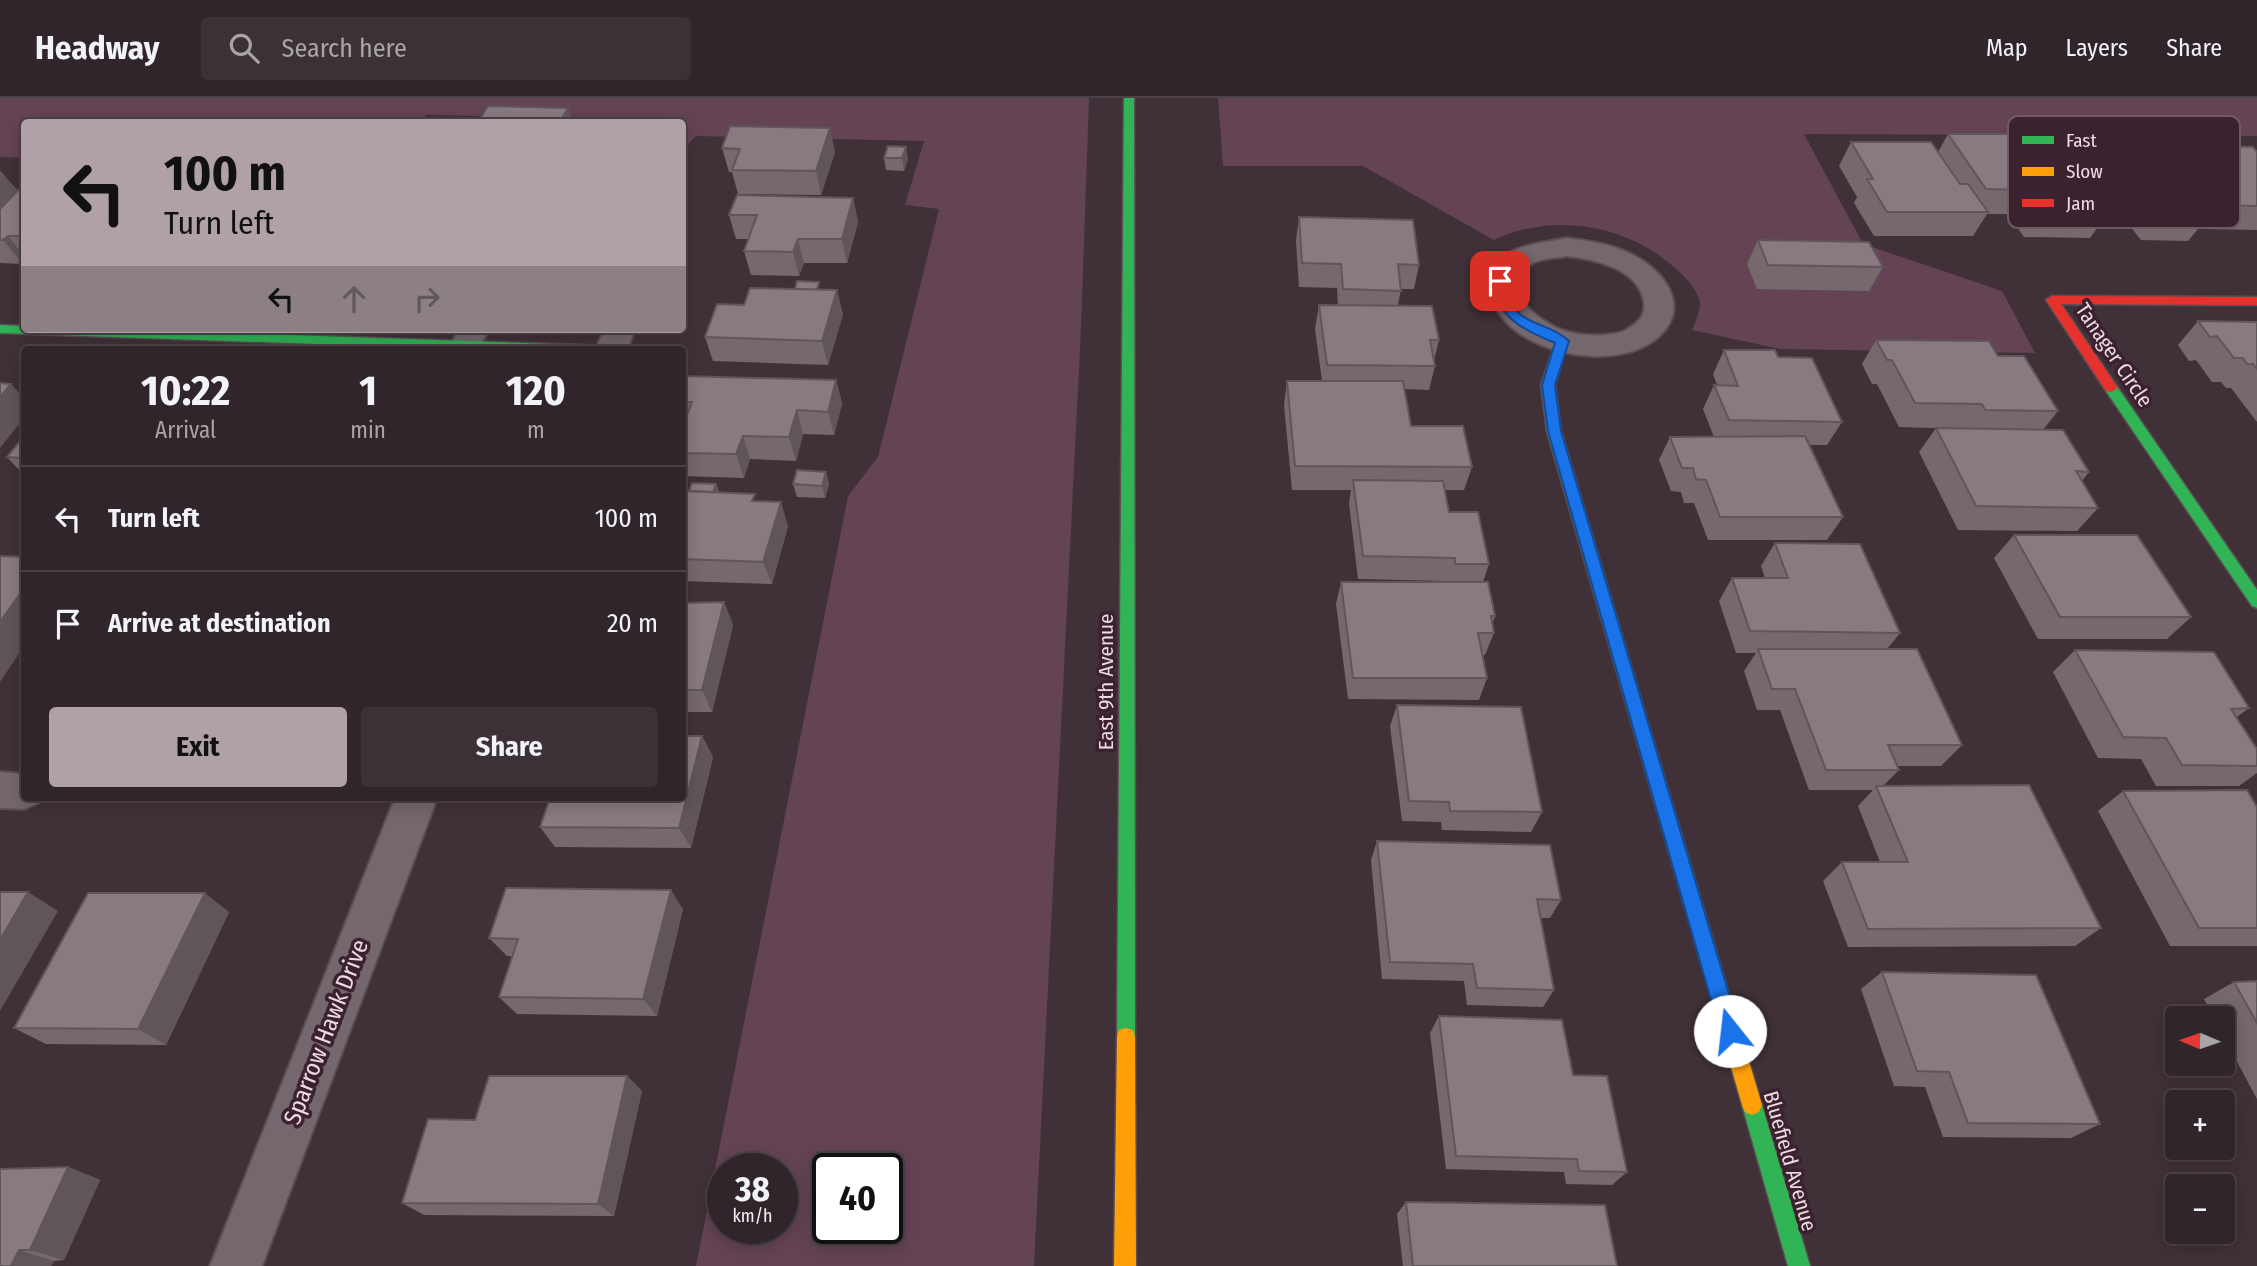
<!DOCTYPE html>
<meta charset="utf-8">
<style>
:root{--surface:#30252a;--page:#3c3136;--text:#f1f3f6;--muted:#a8a5a8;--line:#4b4247;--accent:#b0a0a7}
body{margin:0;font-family:"Fira Sans Condensed",sans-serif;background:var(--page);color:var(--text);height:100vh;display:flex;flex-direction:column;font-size:26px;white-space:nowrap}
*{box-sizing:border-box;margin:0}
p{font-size:23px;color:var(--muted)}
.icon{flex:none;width:38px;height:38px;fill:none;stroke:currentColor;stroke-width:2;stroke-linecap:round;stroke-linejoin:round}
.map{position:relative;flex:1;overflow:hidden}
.panel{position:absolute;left:21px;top:248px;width:665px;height:455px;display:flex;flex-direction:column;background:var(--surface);border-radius:7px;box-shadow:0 4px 18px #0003,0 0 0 2px var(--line)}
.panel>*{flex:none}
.top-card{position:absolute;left:21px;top:21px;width:665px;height:214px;border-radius:7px;box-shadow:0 4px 18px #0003,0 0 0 2px var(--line);background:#b0a0a7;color:#111;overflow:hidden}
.needle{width:46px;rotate:272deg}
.fabs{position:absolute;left:2165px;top:908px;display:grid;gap:14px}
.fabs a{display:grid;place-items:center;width:70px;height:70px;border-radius:7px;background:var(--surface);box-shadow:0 4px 18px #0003,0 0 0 2px var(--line);font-size:35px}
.speed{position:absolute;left:707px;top:1055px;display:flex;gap:14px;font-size:35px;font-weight:700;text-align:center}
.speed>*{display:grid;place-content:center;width:91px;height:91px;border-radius:50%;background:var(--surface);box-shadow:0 4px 18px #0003,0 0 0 2px var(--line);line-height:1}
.speed small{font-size:18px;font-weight:400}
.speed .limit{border:4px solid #111;border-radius:10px;background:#fff;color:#111}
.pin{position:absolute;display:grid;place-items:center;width:60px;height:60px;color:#fff;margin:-30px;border-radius:14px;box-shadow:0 4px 10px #0006}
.me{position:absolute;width:77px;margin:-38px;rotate:344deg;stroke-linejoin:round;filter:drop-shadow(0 0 5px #0008)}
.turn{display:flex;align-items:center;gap:24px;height:147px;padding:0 28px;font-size:32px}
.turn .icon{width:91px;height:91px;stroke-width:2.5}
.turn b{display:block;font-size:49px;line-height:60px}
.lanes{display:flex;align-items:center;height:66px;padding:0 28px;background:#0003;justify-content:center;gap:35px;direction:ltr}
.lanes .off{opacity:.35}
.eta{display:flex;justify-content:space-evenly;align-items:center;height:119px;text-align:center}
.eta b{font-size:42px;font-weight:700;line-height:49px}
.button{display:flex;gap:14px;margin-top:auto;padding:14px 28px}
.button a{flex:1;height:80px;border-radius:7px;background:var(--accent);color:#111;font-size:28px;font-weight:700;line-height:80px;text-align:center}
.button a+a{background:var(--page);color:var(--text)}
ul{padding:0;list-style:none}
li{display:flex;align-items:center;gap:21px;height:105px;padding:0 28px;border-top:2px solid var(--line)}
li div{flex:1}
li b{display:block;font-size:26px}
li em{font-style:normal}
header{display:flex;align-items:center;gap:42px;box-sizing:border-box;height:98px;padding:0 35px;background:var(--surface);border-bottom:2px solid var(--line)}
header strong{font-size:33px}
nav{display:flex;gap:38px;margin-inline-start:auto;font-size:24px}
.search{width:490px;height:63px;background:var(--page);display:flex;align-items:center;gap:18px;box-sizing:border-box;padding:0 24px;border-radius:7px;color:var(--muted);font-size:26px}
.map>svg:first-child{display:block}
</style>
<header>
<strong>Headway</strong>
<div class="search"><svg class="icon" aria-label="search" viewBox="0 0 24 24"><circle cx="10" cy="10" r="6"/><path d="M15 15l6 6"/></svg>Search here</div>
<nav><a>Map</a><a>Layers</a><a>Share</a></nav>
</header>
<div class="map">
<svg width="2257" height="1168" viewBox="0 0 2257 1168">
<rect width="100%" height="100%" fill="#403138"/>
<g fill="#644354" fill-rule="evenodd">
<path d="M0 0H1089L1081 231 1034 1168H696L848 398 878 359 939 111 905 107 924 43 696 38 683 52 682 24H630L631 21 426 17 421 24H24V60L0 59ZM723 1071H782V1130H723ZM828 1071H887V1130H828Z"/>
<path d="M1218 0H2257V38L1804 36 1863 146 2002 193 2035 255 1780 251 1692 232C1695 225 1700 214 1700 206 1698 191 1686 180 1676 171 1627 126 1553 114 1494 142L1363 68H1223Z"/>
</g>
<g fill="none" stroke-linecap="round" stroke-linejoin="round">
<g stroke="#5a4d53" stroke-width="4">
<g id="street">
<path d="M1567 140C1588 143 1610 146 1629 155 1664 171 1694 210 1656 241 1619 270 1549 259 1515 232 1500 220 1492 206 1485 189 1499 146 1528 148 1567 140ZM1567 158C1593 161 1636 170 1643 200 1645 206 1645 215 1640 221 1634 228 1623 235 1613 236 1597 238 1580 238 1565 233 1537 224 1489 185 1535 164 1544 160 1557 160 1567 158Z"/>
<polygon points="459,231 489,231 478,252 454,252 451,247"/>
<polygon points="605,231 635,231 627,252 595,252"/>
<polygon points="0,674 24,676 24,700 41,700 38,705 24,711 0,710"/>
<polygon points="395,700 437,700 262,1168 210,1168"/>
</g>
</g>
<g stroke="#5a4d53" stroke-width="3">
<g id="fast">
<polygon points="1124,0 1134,0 1135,939 1133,946 1126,948 1119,946 1117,939"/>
<polygon points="0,227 24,228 24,231 118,231 610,248 616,252 490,252 0,235"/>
<polygon points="1562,239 1568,243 1555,287 1561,333 1697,789 1694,795 1688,797 1682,795 1679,789 1547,333 1541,287 1556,243"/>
<polygon points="2111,286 2116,287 2257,492 2257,510 2252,508 2106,293 2106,287"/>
<polygon points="1752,997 1759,1000 1762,1007 1810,1168 1788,1168 1742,1007 1745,1000"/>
</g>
</g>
<g stroke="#5a4d53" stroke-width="3">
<g id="slow">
<polygon points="1688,781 1694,783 1697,789 1762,1007 1759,1014 1752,1017 1745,1014 1742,1007 1679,789 1682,783"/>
<polygon points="1126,930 1133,932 1135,939 1136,1168 1114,1168 1117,939 1119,932"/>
</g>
</g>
<g stroke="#5a4d53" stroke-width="3">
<polygon id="jam" points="2052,198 2257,199 2257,207 2061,206 2118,290 2111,294 2106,293 2046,202"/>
</g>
<use href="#street" fill="#74686e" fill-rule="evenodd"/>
<use href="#fast" fill="#30b455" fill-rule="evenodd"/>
<use href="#slow" fill="#ff9f0a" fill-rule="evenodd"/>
<use href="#jam" fill="#e5322d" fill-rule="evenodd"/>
</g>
<g fill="#75696e">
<polygon points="1948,36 2072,70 2080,58 2187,94 2188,91 2177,77 2195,53 2213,53 2217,48 2257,54 2257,132 2203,131 2201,127 2188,143 2141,142 2123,119 2105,119 2090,140 2024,139 2008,116 1987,116 1973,138 1874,138 1854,105 1857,99 1839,68 1851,44 1938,54"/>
<polygon points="888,48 908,61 904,73 886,72 884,60"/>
<polygon points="722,50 835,54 821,97 738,96 732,74 729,74"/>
<polygon points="0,73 18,93 24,86 24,165 23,166 0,165"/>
<polygon points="853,100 858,124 847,165 804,165 799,178 751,177 744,153 748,141 736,141 729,117"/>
<polygon points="1299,119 1419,167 1414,191 1401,191 1398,207 1439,242 1434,262 1435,268 1429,292 1404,291 1411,328 1472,369 1464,392 1445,392 1449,414 1489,466 1483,484 1495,518 1492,527 1494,535 1485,557 1483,557 1487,580 1479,602 1348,601 1336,506 1341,484 1448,484 1447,483 1358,481 1349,405 1351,392 1292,392 1284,307 1287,283 1322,283 1315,231 1319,207 1338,207 1337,190 1299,189 1296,143"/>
<polygon points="1758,142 1883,169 1869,193 1757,191 1747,166"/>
<polygon points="821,192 843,216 828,267 713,263 705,239"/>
<polygon points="2198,223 2257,224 2257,324 2231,290 2226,290 2221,284 2212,284 2196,262 2189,263 2178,247"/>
<polygon points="1876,242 1998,258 2058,313 2043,332 2089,374 2082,383 2098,410 2077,433 1958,432 1919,354 1936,330 1965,331 1899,329 1877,286 1872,286 1862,266"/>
<polygon points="1724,252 1778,259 1842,324 1827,347 1809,347 1843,419 1827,442 1708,442 1694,405 1684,405 1681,394 1671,393 1659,362 1670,339 1714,339 1703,311 1714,287 1717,287 1713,276"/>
<polygon points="682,278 836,282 842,306 834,337 803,336 796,363 750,361 744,380 683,378"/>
<polygon points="24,338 24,377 7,359"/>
<polygon points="826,374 829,386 825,400 797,399 793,386"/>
<polygon points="716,386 719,394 757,403 788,428 772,486 682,483 682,393 689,393"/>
<polygon points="2014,437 2191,519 2167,541 2038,541 1994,460"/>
<polygon points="1775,445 1900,535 1887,551 1962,647 1941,668 1897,668 1899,672 1883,688 2101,830 2075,848 1848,849 1823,783 1842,764 1880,764 1858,708 1873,692 1809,692 1780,612 1757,612 1744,573 1756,555 1736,555 1719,503 1732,480 1765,480 1761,468"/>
<polygon points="724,504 733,527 712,614 682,614 682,505"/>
<polygon points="2075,552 2249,610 2237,619 2257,668 2257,675 2239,688 2156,688 2141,661 2098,660 2053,574"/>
<polygon points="1397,607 1542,714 1531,734 1442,732 1441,724 1402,723 1390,628"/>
<polygon points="702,638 713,659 691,750 555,749 540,729"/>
<polygon points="2123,693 2257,709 2257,848 2170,848 2098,713"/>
<polygon points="1377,743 1561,802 1550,820 1541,820 1554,892 1543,909 1467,907 1464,883 1382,881 1371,762"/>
<polygon points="683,811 657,918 517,916 499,899 512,858 507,858 489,840"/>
<polygon points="229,814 166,947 46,946 14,930"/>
<polygon points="1882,874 2100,1026 2071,1040 1943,1039 1925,989 1894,988 1861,891"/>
<polygon points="2257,883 2257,1001 2222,936 2222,920 2214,920 2204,901 2234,884"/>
<polygon points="1439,918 1573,977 1627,1074 1612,1087 1566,1086 1564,1074 1446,1071 1430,935"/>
<polygon points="627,978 642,993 614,1118 424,1117 402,1105 475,1022"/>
<polygon points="68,1069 100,1082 64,1162 54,1163 51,1168 0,1168"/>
<polygon points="1406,1104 1617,1168 1403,1168 1397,1116"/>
</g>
<g fill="#5f555a">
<polygon points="568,10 574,24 560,24"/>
<polygon points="830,30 835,54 821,97 816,73"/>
<polygon points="906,49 908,61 904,73 902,60"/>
<polygon points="1,73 20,97 0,117 0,74"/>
<polygon points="853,100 858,124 847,165 842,141"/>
<polygon points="8,138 24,158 24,165 23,166 3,142"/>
<polygon points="798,141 804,165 799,178 793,154"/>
<polygon points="837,192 843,216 828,267 822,243"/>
<polygon points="836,282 842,306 834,337 828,314"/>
<polygon points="11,286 24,300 24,320 0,350 0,299"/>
<polygon points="797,312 803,336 796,363 789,339"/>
<polygon points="743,338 750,361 744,380 736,356"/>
<polygon points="826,374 829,386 825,400 822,388"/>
<polygon points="716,386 720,398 711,398"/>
<polygon points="781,404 788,428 772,486 763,464"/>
<polygon points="24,490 24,548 0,584 0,524"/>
<polygon points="724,504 733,527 712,614 702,592"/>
<polygon points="702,638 713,659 691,750 679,730"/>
<polygon points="671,792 683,811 657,918 643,901"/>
<polygon points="28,794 58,813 0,913 0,842"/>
<polygon points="205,795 229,814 166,947 138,931"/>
<polygon points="627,978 642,993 614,1118 598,1106"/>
<polygon points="68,1069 100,1082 64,1162 30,1152"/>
<polygon points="19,1152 54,1163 51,1168 11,1168"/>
</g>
<g fill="#887a80" stroke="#5f555a" stroke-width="2">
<polygon points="488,8 568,10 560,24 454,24 455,23 478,24"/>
<polygon points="730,28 830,30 816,73 732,72 740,51 722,50"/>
<polygon points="1948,36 2046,36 2107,116 2040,115 2024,92 1986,91"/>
<polygon points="1851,44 1931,44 1960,86 1968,86 1988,114 1887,114 1867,81 1873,81"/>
<polygon points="888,48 906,49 902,60 884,60"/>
<polygon points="2217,48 2253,49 2257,54 2257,108 2222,107 2199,78 2216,78 2195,53 2222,54"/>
<polygon points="24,86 24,138 8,138 3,142 0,142 0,111"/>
<polygon points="737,97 853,100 842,141 798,141 793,154 744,153 757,117 729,117"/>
<polygon points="1299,119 1413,122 1419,167 1398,166 1401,193 1343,191 1341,166 1302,165"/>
<polygon points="1758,142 1869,144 1883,169 1768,167"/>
<polygon points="797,183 819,184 817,192 795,191"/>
<polygon points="750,190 837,192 822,243 705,239 717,206 744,207"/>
<polygon points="1319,207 1432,208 1439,242 1430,242 1435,268 1327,267"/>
<polygon points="2198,223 2257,224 2257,271 2253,266 2247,266 2243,260 2234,260 2217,238 2210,239"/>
<polygon points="1876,242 1989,243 1998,258 2024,258 2058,313 1985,312 1982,306 1915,305 1892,262 1887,262"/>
<polygon points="1724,252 1775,252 1778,259 1812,260 1842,324 1729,322 1714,287 1738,288"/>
<polygon points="682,278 836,282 828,314 797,312 789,339 743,338 736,356 682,355 682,330 692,304 682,304"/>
<polygon points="1287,283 1403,283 1411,328 1463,328 1472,369 1295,368"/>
<polygon points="0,285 11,286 0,299"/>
<polygon points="1936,330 2063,332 2089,374 2076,373 2098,410 1976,408"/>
<polygon points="24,338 24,360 7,359"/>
<polygon points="1805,338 1843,419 1720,419 1706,382 1696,381 1693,370 1682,370 1670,339"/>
<polygon points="797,372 826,374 822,388 793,386"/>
<polygon points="1353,382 1443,383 1449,414 1478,414 1489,466 1455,466 1455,460 1363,458"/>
<polygon points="692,385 716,386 713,394 689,393"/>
<polygon points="682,393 755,396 752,403 781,404 763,464 682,461"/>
<polygon points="2014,437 2137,437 2191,519 2060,519"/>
<polygon points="1775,445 1860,446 1900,535 1750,533 1732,480 1788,480"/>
<polygon points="0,458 24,459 24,490 0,524"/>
<polygon points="1341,484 1488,484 1495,518 1491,518 1494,535 1478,535 1487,580 1353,580"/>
<polygon points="724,504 702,592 682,592 682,505"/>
<polygon points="1758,551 1917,551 1962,647 1888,647 1899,672 1826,672 1795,591 1772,591"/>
<polygon points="2075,552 2214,554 2249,610 2231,611 2257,651 2257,668 2182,667 2166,640 2123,639"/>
<polygon points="1397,607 1521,609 1542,714 1450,713 1449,704 1409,703"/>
<polygon points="682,638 702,638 679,730 540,729 550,700 682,700"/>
<polygon points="2029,687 2101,830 1868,831 1842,764 1908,764 1876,688"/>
<polygon points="2247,692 2257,709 2257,830 2199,830 2123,693"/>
<polygon points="1377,743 1550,747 1561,802 1537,801 1554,892 1477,890 1473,866 1390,864"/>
<polygon points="506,790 671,792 643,901 499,899 518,841 489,840"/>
<polygon points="0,794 28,794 0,842"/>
<polygon points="88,795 205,795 138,931 14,930"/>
<polygon points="1882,874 2036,877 2100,1026 1968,1025 1949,974 1917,973"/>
<polygon points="2257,883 2257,925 2234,884"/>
<polygon points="1439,918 1562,922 1573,977 1607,978 1627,1074 1579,1073 1577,1061 1456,1058"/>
<polygon points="489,978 627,978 598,1106 402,1105 428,1021 475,1022"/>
<polygon points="68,1069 30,1152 19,1152 11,1168 0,1168 0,1071"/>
<polygon points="1406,1104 1605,1107 1617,1168 1413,1168"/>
</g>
<path fill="#1a73e8" stroke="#114b97" stroke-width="2" d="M1500 179 1506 183C1511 232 1543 219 1569 243L1555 287 1561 333 1740 933 1737 940 1730 942 1723 940 1720 933 1548 333 1542 287 1555 245C1523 231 1497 221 1494 183Z"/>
<g text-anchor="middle" stroke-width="7" stroke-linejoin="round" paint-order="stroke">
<g font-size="21" fill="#eddbe3" stroke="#3c212e">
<text transform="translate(2114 257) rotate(56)" y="7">Tanager Circle</text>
<text transform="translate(1106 584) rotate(-90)" y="7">East 9th Avenue</text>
<text transform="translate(1790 1063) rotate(74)" y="7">Bluefield Avenue</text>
</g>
<g font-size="24" fill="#eddbe3" stroke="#3c212e">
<text transform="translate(326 934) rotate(-69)" y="8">Sparrow Hawk Drive</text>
</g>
</g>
<rect x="2008" y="18" width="232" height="112" rx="10" fill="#3c212e" stroke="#715964" stroke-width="2"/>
<rect x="2022" y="38" width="32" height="8" fill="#30b455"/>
<rect x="2022" y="69" width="32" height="9" fill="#ff9f0a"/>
<rect x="2022" y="101" width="32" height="8" fill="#e5322d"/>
<g font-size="19" fill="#eddbe3">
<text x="2066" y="49">Fast</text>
<text x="2066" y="80">Slow</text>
<text x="2066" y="112">Jam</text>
</g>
</svg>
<div class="fabs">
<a><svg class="needle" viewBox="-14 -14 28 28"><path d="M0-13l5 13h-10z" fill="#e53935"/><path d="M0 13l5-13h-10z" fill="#a8a5a8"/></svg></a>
<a>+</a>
<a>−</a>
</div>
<div class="speed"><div>38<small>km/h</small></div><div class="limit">40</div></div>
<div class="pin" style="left:1500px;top:183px;background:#d93025"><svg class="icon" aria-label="arrive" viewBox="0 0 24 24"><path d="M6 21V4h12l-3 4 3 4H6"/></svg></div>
<svg class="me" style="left:1730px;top:933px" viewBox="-20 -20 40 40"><circle r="19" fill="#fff"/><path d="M0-13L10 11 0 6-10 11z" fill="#1a73e8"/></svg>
<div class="top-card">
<div class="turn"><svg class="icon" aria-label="left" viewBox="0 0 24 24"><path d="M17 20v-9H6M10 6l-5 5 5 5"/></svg><div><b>100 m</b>Turn left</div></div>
<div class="lanes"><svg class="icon" aria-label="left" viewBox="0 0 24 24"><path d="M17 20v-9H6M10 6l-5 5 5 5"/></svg><svg class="icon off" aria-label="ahead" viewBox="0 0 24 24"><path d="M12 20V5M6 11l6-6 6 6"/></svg><svg class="icon off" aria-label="right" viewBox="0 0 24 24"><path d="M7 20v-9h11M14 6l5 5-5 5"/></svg></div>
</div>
<section class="panel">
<div class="eta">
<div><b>10:22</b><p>Arrival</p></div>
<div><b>1</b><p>min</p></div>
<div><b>120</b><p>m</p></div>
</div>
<ul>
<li><svg class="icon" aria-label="left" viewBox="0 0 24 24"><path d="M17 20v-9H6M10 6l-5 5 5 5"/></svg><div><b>Turn left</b></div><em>100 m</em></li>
<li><svg class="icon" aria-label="arrive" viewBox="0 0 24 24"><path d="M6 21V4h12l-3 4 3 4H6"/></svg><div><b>Arrive at destination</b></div><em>20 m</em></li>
</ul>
<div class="button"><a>Exit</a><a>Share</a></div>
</section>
</div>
